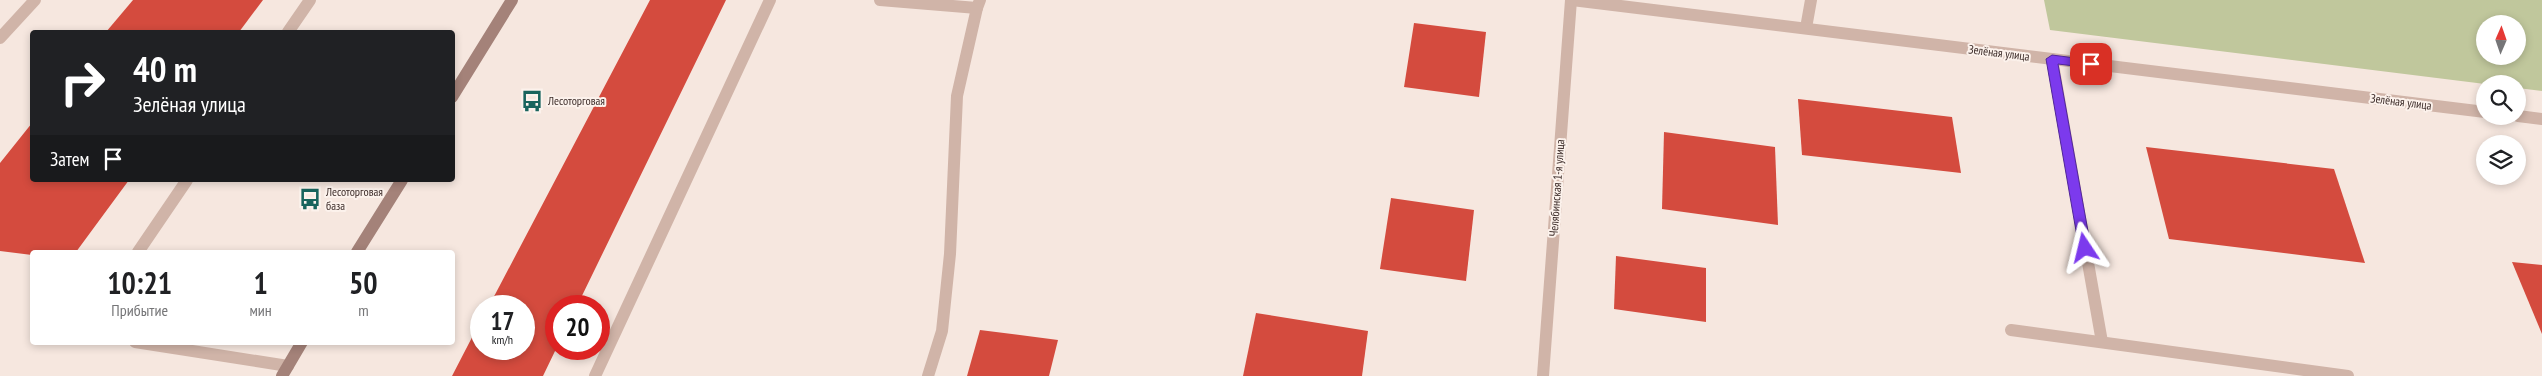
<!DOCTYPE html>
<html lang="ru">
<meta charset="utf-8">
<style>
:root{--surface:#fff;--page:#f2f2f2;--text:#202124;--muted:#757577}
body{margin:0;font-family:"PT Sans Narrow",sans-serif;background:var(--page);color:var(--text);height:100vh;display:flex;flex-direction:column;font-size:19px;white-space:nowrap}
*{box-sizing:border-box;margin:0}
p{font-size:16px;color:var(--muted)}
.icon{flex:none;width:28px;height:28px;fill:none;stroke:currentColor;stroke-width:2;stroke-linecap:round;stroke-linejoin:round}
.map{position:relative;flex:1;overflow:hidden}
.side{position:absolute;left:30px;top:250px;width:425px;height:95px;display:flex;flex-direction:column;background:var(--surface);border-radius:5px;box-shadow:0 2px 8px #0003}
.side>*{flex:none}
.top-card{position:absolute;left:30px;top:30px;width:425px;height:152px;border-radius:5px;box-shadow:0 2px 8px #0003;background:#202124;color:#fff;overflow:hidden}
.needle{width:32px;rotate:2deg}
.tools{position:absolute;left:2476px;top:15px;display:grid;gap:10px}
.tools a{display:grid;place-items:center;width:50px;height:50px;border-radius:50%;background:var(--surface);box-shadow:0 2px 8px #0003;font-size:25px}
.speed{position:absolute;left:470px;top:295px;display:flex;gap:10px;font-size:25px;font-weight:700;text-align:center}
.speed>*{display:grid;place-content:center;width:65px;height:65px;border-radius:50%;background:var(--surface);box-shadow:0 2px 8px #0003;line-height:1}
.speed small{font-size:12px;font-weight:400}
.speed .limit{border:8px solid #d22;background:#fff;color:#111}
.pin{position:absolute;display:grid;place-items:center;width:42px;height:42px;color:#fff;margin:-21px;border-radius:10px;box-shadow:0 2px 8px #0006}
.me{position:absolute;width:55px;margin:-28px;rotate:350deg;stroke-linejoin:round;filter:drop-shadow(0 0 4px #0008)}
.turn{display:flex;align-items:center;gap:18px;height:105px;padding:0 20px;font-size:22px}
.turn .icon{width:65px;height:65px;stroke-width:2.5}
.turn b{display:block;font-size:35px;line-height:42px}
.then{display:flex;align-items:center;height:48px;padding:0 20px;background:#0003;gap:10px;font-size:19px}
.eta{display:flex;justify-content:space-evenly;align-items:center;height:85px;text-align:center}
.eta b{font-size:30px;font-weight:700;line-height:35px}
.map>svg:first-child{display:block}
</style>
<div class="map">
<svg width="2542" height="376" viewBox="0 0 2542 376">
<rect width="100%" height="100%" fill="#f6e7df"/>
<path fill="#c0c79c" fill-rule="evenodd" d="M2044 0H2542V91L2518 88V84H2485L2050 30ZM2485 24H2518V56H2485Z"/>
<g fill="#d44b3e">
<polygon points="133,0 263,0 239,32 106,32"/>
<polygon points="650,0 726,0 577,306 556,306 556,349 543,376 452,376 481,320 481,349 524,349 524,306 489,306"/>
<polygon points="1414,23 1486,32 1479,97 1404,87"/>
<polygon points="1798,99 1952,117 1961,173 1802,155"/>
<polygon points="32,123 32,180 129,180 76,252 32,252 32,255 0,251 0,163"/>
<polygon points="1664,132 1775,147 1778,225 1662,209"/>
<polygon points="2146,147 2334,169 2365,263 2169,239"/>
<polygon points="1391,198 1474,210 1466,281 1380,269"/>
<polygon points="1616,256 1706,268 1706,322 1614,309"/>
<polygon points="2512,262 2542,265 2542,334"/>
<polygon points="1256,313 1368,331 1362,376 1243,376"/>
<polygon points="980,330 1058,340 1049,376 967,376"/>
</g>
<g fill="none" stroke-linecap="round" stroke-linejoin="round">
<g stroke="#d0b4a8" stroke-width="12">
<polyline points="880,0 977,8 980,0"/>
<polyline points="1806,28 1811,0"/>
<polyline points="288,32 310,0"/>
<polyline points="0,38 35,0"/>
<polyline points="2052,59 2102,342"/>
<polyline points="138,252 187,180"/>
<polyline points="2011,330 2348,376"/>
<polyline points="135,342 288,366"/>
<polyline points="595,376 770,0"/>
<polyline points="928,376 942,331 950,254 957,96 977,8"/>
</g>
<g stroke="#d0b4a8" stroke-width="12">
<polyline points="1572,0 2485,112"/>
<polyline points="2518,116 2542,119"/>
<polyline points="1543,376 1571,0"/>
</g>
<g stroke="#a48279" stroke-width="12">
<polyline points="452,97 512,0"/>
<polyline points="357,252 402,180"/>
<polyline points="282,376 302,342"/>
</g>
</g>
<polygon fill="#7c3aed" stroke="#51269a" points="2052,55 2091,60 2096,64 2091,68 2058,64 2091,248 2085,253 2079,248 2046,59"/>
<defs>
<g id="bus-bare" transform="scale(1.725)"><path d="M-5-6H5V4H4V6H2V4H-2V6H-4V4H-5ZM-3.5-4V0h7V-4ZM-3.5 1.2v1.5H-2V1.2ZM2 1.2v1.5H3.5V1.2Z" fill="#19645d" stroke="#fcf2ec" stroke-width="2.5" paint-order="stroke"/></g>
</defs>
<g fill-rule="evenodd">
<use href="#bus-bare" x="532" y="101"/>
<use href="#bus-bare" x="310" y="199"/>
</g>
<g text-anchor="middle" stroke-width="4" stroke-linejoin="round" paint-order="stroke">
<g font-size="12" fill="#3c2c29" stroke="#fcf2ec">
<text transform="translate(1999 53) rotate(7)" y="4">Зелёная улица</text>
<text transform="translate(2401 102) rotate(7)" y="4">Зелёная улица</text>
<text transform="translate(1557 188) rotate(-86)" y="4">Челябинская 1-я улица</text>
</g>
<g font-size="12" fill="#3c2c29" stroke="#fcf2ec" text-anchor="start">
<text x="548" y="105">Лесоторговая</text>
<text x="326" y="196">Лесоторговая<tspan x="326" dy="14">база</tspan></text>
</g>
</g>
</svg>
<div class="tools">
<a><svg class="needle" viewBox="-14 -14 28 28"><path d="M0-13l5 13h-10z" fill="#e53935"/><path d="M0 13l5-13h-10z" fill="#757577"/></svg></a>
<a><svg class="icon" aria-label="search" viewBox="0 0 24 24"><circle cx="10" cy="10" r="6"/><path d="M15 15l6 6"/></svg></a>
<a><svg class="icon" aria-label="layers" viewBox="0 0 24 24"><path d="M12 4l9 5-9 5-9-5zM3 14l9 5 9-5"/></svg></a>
</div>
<div class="speed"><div>17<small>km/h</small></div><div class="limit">20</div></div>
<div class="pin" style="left:2091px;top:64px;background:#d93025"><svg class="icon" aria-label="arrive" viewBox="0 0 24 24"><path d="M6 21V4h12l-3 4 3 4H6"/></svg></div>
<svg class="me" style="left:2085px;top:248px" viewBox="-20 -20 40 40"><path d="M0-17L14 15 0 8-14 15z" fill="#7c3aed" stroke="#fff" stroke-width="4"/></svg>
<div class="top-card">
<div class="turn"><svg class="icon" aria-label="right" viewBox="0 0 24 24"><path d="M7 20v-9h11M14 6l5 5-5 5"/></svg><div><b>40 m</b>Зелёная улица</div></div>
<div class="then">Затем<svg class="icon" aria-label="arrive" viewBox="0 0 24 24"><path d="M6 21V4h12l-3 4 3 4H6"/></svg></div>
</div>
<section class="side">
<div class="eta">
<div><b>10:21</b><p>Прибытие</p></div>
<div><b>1</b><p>мин</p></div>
<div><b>50</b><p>m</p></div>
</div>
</section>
</div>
